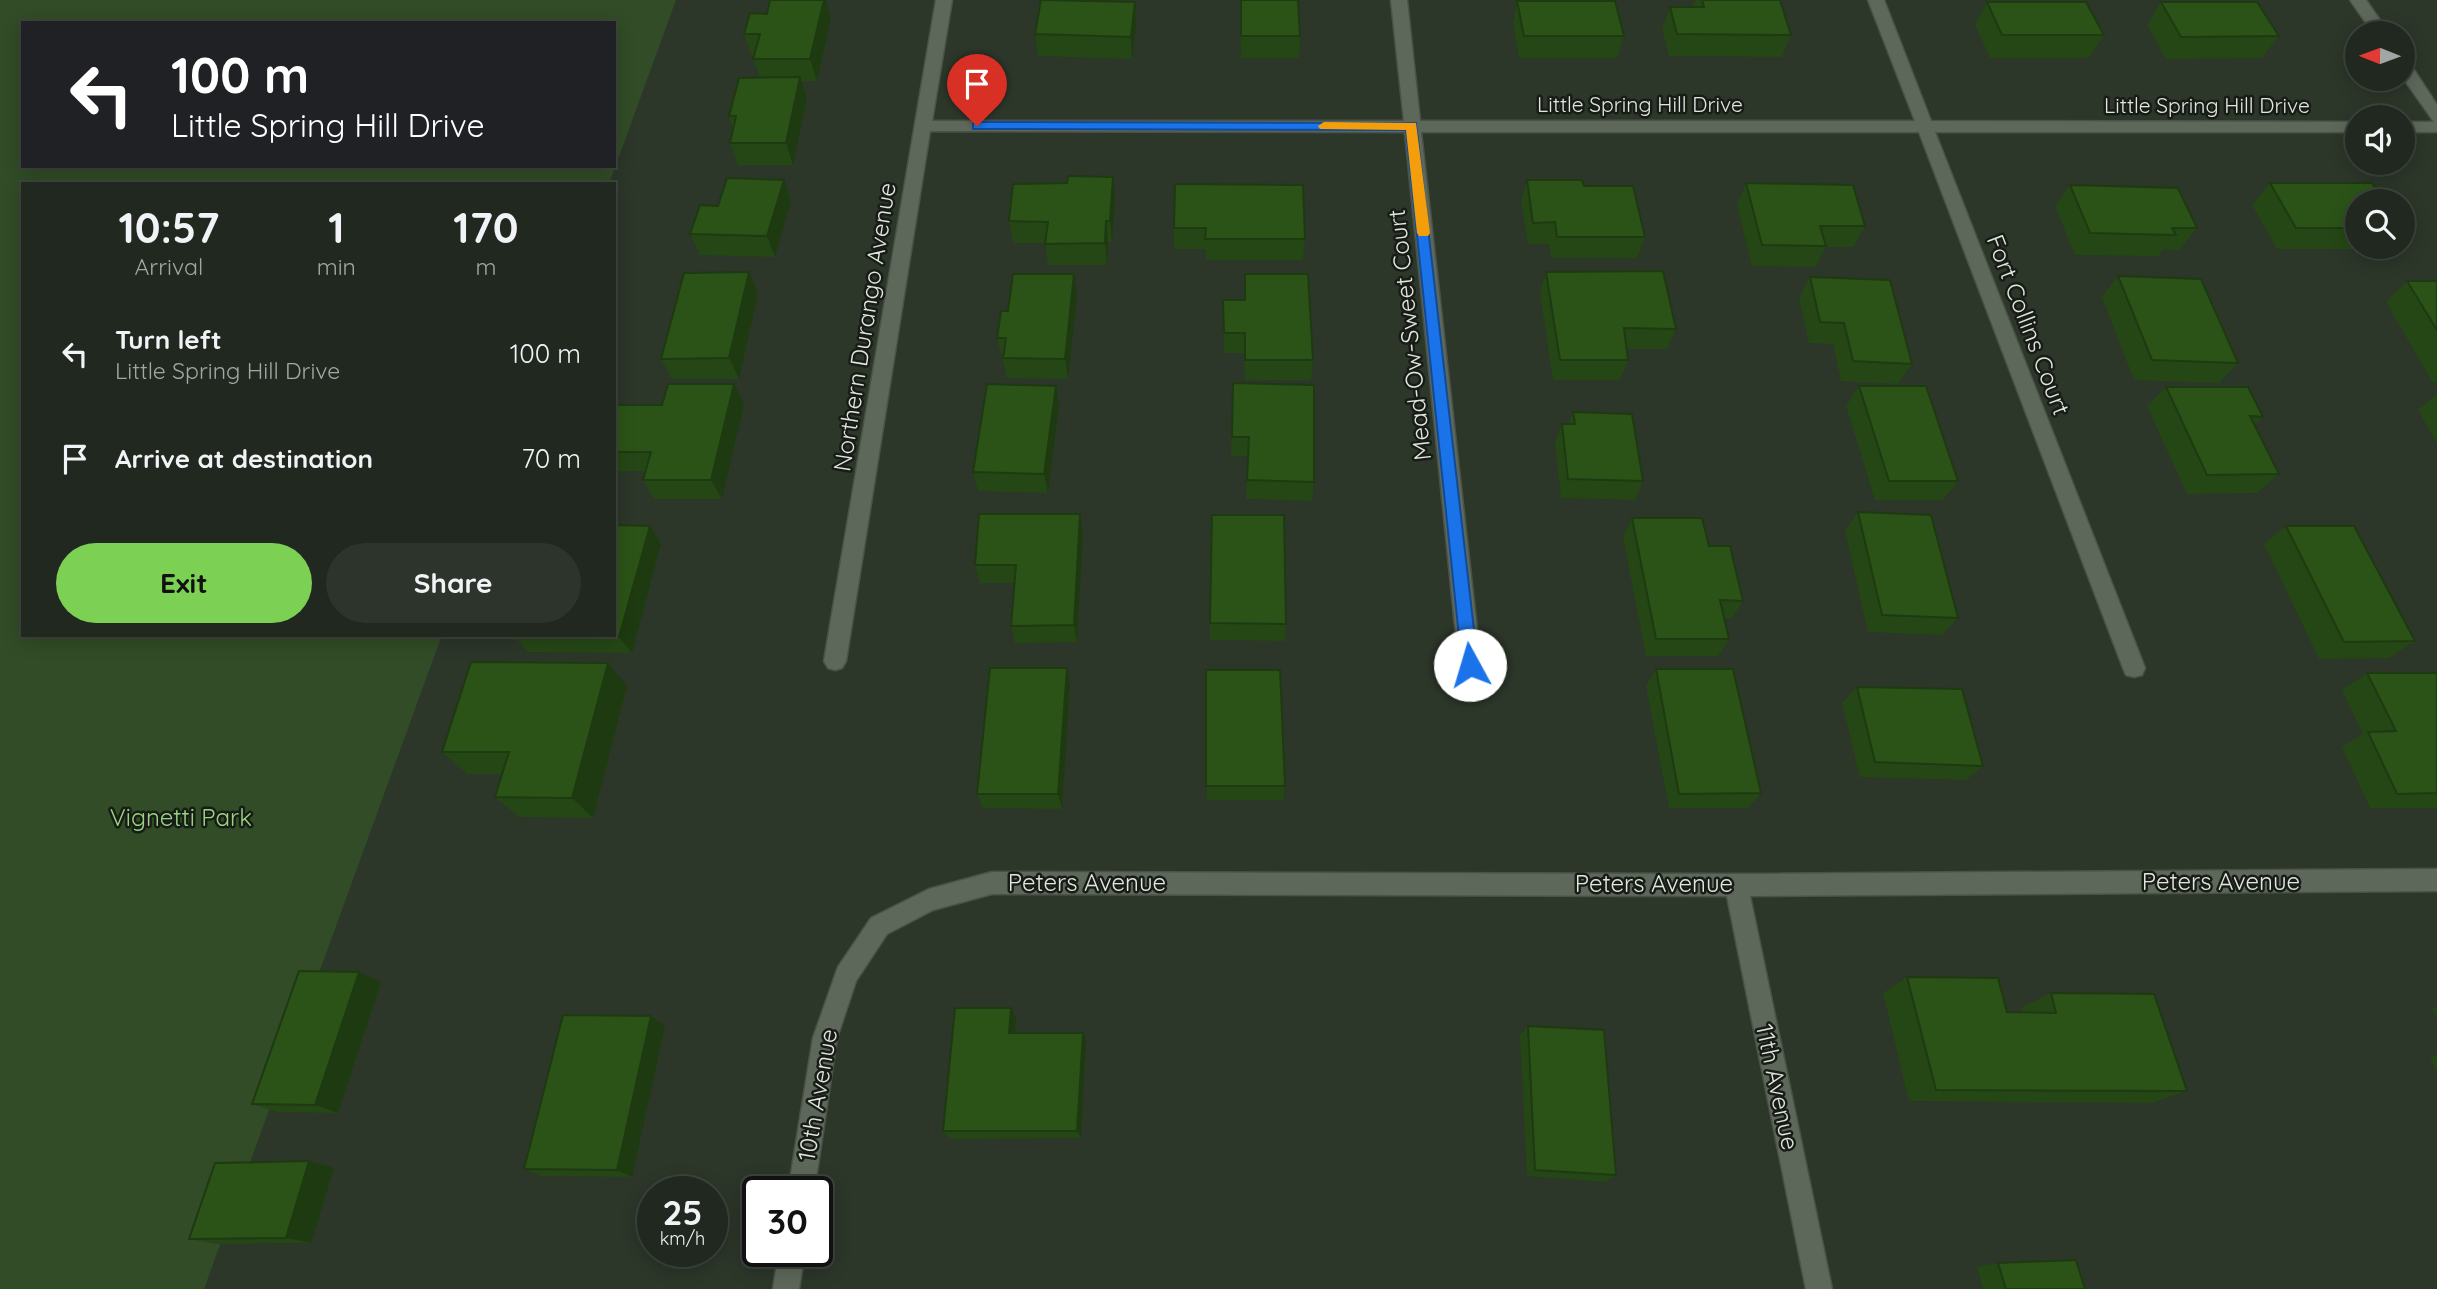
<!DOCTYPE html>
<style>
:root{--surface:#21281f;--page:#2d342c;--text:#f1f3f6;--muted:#a2a6a4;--line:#3e443d;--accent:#7cd155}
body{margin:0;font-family:Quicksand,sans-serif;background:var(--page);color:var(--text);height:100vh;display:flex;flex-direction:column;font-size:26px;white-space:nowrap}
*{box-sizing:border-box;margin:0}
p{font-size:23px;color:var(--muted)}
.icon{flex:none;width:38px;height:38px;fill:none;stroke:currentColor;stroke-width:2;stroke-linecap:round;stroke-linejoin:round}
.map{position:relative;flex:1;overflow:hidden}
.details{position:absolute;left:21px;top:182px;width:595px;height:455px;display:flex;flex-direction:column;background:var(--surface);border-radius:0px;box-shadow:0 4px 18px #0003,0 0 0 2px var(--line)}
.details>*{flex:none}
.banner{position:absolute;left:21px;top:21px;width:595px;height:147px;border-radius:0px;box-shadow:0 4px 18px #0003,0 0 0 2px var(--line);background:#202124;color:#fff;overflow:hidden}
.needle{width:46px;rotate:271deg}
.tools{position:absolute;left:2345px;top:21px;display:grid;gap:14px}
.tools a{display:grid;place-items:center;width:70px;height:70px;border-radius:50%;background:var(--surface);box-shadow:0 4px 18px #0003,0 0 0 2px var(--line);font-size:35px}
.speed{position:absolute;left:637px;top:1176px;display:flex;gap:14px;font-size:35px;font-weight:700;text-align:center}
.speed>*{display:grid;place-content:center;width:91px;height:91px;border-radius:50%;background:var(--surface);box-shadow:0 4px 18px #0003,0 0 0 2px var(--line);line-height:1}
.speed small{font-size:18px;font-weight:400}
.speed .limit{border:4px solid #111;border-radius:10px;background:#fff;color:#111}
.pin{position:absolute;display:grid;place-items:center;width:60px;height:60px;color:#fff;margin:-72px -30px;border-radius:50% 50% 50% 0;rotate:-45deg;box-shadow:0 0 7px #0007}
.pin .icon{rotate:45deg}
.me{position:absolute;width:77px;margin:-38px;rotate:354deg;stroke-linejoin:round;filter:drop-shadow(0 0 5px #0008)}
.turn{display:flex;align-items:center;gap:24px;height:147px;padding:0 35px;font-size:32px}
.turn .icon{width:91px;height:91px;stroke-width:2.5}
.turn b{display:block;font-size:49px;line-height:60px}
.eta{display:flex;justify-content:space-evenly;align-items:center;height:119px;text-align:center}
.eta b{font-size:42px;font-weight:700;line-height:49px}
.primary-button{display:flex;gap:14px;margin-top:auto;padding:14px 35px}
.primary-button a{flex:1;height:80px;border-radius:42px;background:var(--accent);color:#111;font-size:28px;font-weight:700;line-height:80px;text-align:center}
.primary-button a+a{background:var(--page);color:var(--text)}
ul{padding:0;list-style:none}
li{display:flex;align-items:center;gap:21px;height:105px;padding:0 35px}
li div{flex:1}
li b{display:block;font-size:26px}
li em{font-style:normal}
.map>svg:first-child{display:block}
</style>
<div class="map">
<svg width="2437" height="1289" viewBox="0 0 2437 1289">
<rect width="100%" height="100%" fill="#2c3629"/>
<path fill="#314c26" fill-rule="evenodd" d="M0 0H676L609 184H23V635H442L204 1289H0ZM23 23H614V166H23Z"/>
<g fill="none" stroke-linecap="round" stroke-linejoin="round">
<g stroke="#4a5247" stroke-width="3">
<g id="minor">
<polygon points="936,0 952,0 932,121 1404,121 1391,0 1407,0 1420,121 1915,121 1868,0 1884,0 1931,121 2357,122 2357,132 1935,132 2145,668 2142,675 2134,677 2126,675 2123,668 1919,132 1421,132 1481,665 1477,672 1470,674 1463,672 1459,665 1405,132 930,131 846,661 842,668 835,670 828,668 824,661"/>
<polygon points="2350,0 2366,0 2389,33 2373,33"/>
<polygon points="2403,61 2409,62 2437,105 2437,132 2403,132 2403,122 2434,122 2403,78"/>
<polygon points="2437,869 2437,891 1750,896 1832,1289 1806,1289 1727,896 992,894 933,910 887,934 856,981 837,1038 814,1192 788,1192 813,1038 838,967 871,918 929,889 992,872 1736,874"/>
<polygon points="779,1251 805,1251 799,1289 773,1289"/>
</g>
</g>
<use href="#minor" fill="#5e685a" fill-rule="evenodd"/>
</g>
<g fill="#254715">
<polygon points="1240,0 1298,0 1300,36 1299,58 1241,58"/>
<polygon points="1695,0 1780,0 1791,35 1782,57 1669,56 1662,29 1670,7 1693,7"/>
<polygon points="1517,1 1624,36 1617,58 1519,58 1513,23"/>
<polygon points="1135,2 1136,24 1132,59 1038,56 1035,34"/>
<polygon points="1987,2 2104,35 2089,58 1990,58 1975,25"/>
<polygon points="2161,2 2279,36 2262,58 2166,59 2147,25"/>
<polygon points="767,14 831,18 817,81 802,81 807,99 793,165 738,165 730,143 733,128 729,116 760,78 753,59 754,56 752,56 744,34"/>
<polygon points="1527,180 1584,186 1645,237 1637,258 1551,258 1549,244 1528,244 1521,201"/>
<polygon points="1746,183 1865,226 1853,247 1826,247 1815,267 1752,266 1737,205"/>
<polygon points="2270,183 2357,201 2357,247 2381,247 2379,249 2277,249 2252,205"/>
<polygon points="1175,184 1305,239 1303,260 1206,260 1206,249 1174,249 1174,228"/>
<polygon points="2070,185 2197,228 2179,250 2164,249 2158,256 2075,255 2055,206"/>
<polygon points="1115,198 1112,242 1108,242 1107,265 1048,265 1045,243 1013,243 1009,221"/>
<polygon points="791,201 775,257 700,255 690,234 718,206"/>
<polygon points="1546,272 1676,329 1667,349 1627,349 1628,360 1620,380 1553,380 1540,293"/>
<polygon points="1245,274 1313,360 1311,380 1245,380 1244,353 1224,353 1223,300 1244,300"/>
<polygon points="2118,276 2238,363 2219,383 2134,380 2102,297"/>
<polygon points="1810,277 1912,364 1898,384 1841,381 1833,344 1809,343 1799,298"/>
<polygon points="2407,281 2437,281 2437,382 2433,383 2386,302"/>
<polygon points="758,293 739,379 672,379 661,359"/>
<polygon points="1077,295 1068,379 1007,378 997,338 1008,311"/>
<polygon points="1233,383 1314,482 1312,501 1246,499 1248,456 1231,456"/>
<polygon points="734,384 744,404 722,499 654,499 643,480 645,471 614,471 614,405 662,405"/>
<polygon points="1056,386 1059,406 1048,493 978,491 973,472"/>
<polygon points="1859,386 1958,481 1943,500 1875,500 1846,406"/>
<polygon points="2166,387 2263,417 2254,425 2279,474 2257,493 2187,494 2147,406"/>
<polygon points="2437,394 2437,444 2418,410"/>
<polygon points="1573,412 1643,481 1635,500 1561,498 1555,443 1562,424 1569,424"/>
<polygon points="1858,512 1958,618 1942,635 1868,632 1845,531"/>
<polygon points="1080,514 1083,533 1077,642 1015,643 1011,626 1014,583 980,583 975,565"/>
<polygon points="1632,518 1709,546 1743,601 1732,618 1724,618 1729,639 1718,656 1646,656 1623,537"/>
<polygon points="650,526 661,544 632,653 528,652 513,635"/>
<polygon points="2286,526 2415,641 2389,658 2319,659 2264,544"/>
<polygon points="1210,623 1286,624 1285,641 1210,640"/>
<polygon points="1656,669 1761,793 1748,808 1669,808 1646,686"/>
<polygon points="1206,670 1285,786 1283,800 1207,800"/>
<polygon points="2367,673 2437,673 2437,808 2370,808 2342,747 2363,734 2342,690"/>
<polygon points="1070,685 1062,809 983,808 977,794"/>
<polygon points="627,686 593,818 519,817 495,797 502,774 467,774 442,752"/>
<polygon points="1857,687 1983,766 1966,780 1860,777 1842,703"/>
<polygon points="1907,977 2007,1012 2022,1012 2021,1008 2051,993 2187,1091 2152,1103 1909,1101 1883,993"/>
<polygon points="381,982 338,1113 277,1112 252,1104"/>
<polygon points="2437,1007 2437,1021 2432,1008"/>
<polygon points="651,1016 665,1026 632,1177 542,1176 524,1169"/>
<polygon points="1016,1018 1015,1033 1086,1042 1081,1138 950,1139 943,1131"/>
<polygon points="1528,1026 1616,1175 1606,1182 1527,1176 1520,1035"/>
<polygon points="2437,1055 2437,1073 2430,1057"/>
<polygon points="309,1161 334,1168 311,1243 217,1244 189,1239"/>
<polygon points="1998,1263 2085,1289 1983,1289 1977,1267"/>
</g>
<g fill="#1e3a11">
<polygon points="824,0 826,0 831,18 817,81 810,59"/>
<polygon points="1135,2 1136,24 1132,59 1131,37"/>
<polygon points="800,77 807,99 793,165 786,143"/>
<polygon points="1113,177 1115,198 1112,242 1110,221"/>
<polygon points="784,180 791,201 775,257 767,236"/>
<polygon points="1106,221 1108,242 1107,265 1105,243"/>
<polygon points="749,272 758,293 739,379 729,358"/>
<polygon points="1074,274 1077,295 1068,379 1065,359"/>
<polygon points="734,384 744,404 722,499 711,480"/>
<polygon points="1056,386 1059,406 1048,493 1044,474"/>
<polygon points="1080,514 1083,533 1077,642 1074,625"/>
<polygon points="650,526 661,544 632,653 619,637"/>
<polygon points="608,663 627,686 593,818 572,798"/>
<polygon points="1067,668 1070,685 1062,809 1058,794"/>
<polygon points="359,972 381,982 338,1113 315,1105"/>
<polygon points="1011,1008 1016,1018 1014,1043 1009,1033"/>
<polygon points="651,1016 665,1026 632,1177 617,1170"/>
<polygon points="1083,1033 1086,1042 1081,1138 1077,1131"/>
<polygon points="309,1161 334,1168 311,1243 286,1238"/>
</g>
<g fill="#2b5318" stroke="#1e3a11" stroke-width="2">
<polygon points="770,0 824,0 810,59 753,59 760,34 744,34 750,13 767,14"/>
<polygon points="1041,0 1135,2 1131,37 1035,34"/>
<polygon points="1241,0 1298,0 1300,36 1241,36"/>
<polygon points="1702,0 1780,0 1791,35 1677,34 1670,7 1704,7"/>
<polygon points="1517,1 1615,1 1624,36 1524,36"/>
<polygon points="1987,2 2086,2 2104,35 2002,35"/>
<polygon points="2161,2 2257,2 2279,36 2181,37"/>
<polygon points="800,77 786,143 730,143 736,116 729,116 739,78"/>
<polygon points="1068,176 1113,177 1110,221 1106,221 1105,243 1045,244 1048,222 1009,221 1013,184 1067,183"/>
<polygon points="727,178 784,180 767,236 690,234 700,205 718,206"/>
<polygon points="1527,180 1582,180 1584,186 1633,186 1645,237 1557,237 1555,222 1533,223"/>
<polygon points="1746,183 1853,185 1865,226 1820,226 1826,246 1762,245"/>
<polygon points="2270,183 2372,183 2384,201 2357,201 2357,228 2296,228"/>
<polygon points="1175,184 1303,185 1305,239 1205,239 1206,228 1174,228"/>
<polygon points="2070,185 2178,188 2197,228 2172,228 2176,235 2090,233"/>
<polygon points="1663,271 1676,329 1624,328 1628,360 1560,360 1546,272"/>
<polygon points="749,272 729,358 661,359 684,273"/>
<polygon points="1013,274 1074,274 1065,359 1003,358 1006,338 997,338 1001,311 1008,311"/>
<polygon points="1245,274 1308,274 1313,360 1245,360 1245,333 1224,333 1223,300 1245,300"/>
<polygon points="2118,276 2201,279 2238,363 2152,360"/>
<polygon points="1810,277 1890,280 1912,364 1853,361 1844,323 1820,322"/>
<polygon points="2407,281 2437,281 2437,330"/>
<polygon points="1233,383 1314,385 1314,482 1247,480 1249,437 1232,437"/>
<polygon points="668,384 734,384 711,480 643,480 651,452 614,452 614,405 662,405"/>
<polygon points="987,384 1056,386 1044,474 973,472"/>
<polygon points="1859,386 1926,386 1958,481 1889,481"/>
<polygon points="2166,387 2248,387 2263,417 2250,416 2279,474 2207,475"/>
<polygon points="1573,412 1632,414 1643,481 1568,479 1562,424 1575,424"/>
<polygon points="1858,512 1931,515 1958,618 1882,615"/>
<polygon points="979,514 1080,514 1074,625 1011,626 1016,565 975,565"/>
<polygon points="1212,515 1284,515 1286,624 1210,623"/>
<polygon points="1632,518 1702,518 1709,546 1730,546 1743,601 1720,600 1729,639 1656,639"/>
<polygon points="614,525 650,526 619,637 533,635 614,635"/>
<polygon points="2286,526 2354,526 2415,641 2344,642"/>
<polygon points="471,662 608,663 572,798 495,797 509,752 442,752"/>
<polygon points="990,668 1067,668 1058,794 977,794"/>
<polygon points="1656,669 1733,669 1761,793 1679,794"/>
<polygon points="1206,670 1280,670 1285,786 1206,786"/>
<polygon points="2367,673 2437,673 2437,793 2397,794 2368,732 2396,731"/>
<polygon points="1857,687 1962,689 1983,766 1875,762"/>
<polygon points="299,971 359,972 315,1105 252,1104"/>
<polygon points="1907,977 1998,978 2007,1012 2056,1013 2051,993 2154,994 2187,1091 1936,1090"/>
<polygon points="955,1008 1011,1008 1009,1033 1083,1033 1077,1131 943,1131"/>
<polygon points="563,1015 651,1016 617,1170 524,1169"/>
<polygon points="1528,1026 1604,1030 1616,1175 1535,1170"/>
<polygon points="309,1161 286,1238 189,1239 215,1163"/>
<polygon points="2076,1260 2085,1289 2006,1289 1998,1263"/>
</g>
<polygon fill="#1a73e8" stroke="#114b97" stroke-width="2" points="977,122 1416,123 1478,665 1476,670 1465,670 1462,665 1406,130 973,129 973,123"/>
<polygon fill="#f59e0b" points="1324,122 1416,123 1430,233 1428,236 1419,236 1417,233 1406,130 1320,129 1318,126"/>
<g text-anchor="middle" stroke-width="5" stroke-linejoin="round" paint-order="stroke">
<g font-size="21" fill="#e1e7df" stroke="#181c16">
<text x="1640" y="112">Little Spring Hill Drive</text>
<text x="2207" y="113">Little Spring Hill Drive</text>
</g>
<g font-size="24" fill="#e1e7df" stroke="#181c16">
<text transform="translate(2028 325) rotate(69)" y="8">Fort Collins Court</text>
<text transform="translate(865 327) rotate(-81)" y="8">Northern Durango Avenue</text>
<text transform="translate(1410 335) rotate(-96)" y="8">Mead-Ow-Sweet Court</text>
<text x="2221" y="890">Peters Avenue</text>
<text x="1087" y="891">Peters Avenue</text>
<text x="1654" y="892">Peters Avenue</text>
<text transform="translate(1777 1087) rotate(78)" y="8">11th Avenue</text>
<text transform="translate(818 1095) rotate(-80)" y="8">10th Avenue</text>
</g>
<g font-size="24" fill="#99d581" stroke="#181c16">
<text x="181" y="826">Vignetti Park</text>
</g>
</g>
</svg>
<div class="tools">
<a><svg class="needle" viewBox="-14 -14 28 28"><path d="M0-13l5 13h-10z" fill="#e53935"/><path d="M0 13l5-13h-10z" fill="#a2a6a4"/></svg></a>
<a><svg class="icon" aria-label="sound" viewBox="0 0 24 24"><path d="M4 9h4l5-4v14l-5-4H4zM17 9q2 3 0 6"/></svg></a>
<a><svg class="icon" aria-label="search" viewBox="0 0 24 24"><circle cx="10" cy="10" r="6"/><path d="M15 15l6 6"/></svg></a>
</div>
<div class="speed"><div>25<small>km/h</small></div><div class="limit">30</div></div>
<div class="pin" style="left:977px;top:126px;background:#d93025"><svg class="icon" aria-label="arrive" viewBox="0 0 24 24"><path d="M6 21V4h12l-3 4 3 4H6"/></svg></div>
<svg class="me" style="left:1470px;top:665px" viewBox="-20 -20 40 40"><circle r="19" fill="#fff"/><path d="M0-13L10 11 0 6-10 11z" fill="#1a73e8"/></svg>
<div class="banner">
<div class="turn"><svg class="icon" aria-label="left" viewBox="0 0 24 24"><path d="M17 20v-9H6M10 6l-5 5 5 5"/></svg><div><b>100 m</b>Little Spring Hill Drive</div></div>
</div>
<section class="details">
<div class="eta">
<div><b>10:57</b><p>Arrival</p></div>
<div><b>1</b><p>min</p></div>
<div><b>170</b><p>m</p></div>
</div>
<ul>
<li><svg class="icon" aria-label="left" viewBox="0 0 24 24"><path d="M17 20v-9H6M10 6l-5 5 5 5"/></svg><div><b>Turn left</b><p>Little Spring Hill Drive</p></div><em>100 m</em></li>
<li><svg class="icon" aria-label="arrive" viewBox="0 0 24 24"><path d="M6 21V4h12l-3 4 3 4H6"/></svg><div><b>Arrive at destination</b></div><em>70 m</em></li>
</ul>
<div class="primary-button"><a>Exit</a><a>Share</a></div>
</section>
</div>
